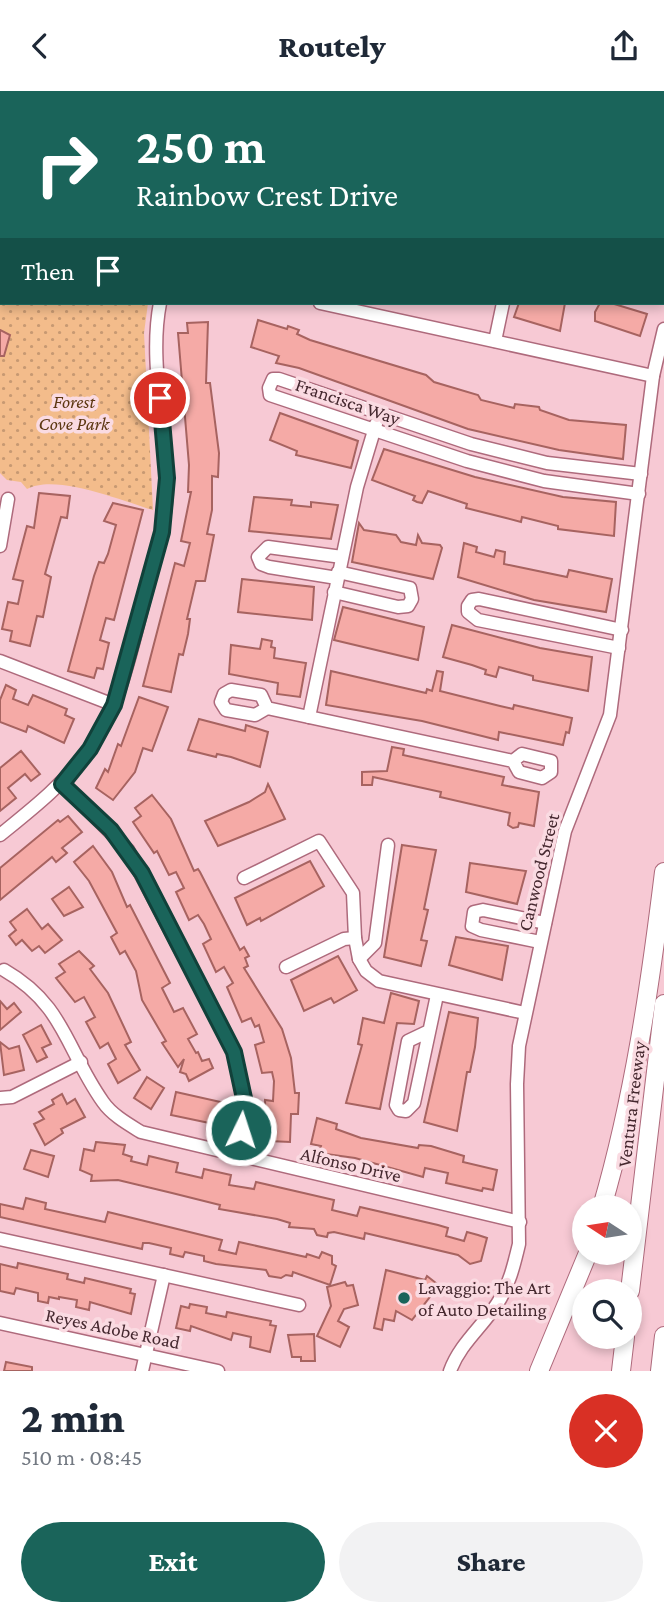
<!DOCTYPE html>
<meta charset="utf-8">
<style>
:root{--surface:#fff;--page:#f2f2f3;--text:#1f2937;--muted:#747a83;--accent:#1a645a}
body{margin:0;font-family:"Crimson Pro",serif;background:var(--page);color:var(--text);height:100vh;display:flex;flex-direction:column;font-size:26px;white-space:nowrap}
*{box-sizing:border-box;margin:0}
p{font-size:23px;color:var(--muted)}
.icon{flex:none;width:38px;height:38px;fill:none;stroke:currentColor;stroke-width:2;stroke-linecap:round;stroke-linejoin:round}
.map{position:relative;height:1280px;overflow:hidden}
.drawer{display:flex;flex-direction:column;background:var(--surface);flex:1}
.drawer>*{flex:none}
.top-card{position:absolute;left:0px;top:0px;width:665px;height:214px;box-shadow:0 4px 10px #0003;background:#1a645a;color:#fff;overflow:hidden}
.needle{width:46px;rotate:282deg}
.controls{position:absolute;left:572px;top:1104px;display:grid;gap:14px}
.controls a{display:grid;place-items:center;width:70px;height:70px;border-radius:50%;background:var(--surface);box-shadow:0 4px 10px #0003;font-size:35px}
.pin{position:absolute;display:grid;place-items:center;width:60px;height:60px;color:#fff;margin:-30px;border:4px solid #fff;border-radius:50%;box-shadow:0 2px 7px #0007}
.me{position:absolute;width:77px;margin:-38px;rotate:4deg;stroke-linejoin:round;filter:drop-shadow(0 0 5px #0008)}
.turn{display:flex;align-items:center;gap:24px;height:147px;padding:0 21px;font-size:32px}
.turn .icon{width:91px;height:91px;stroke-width:2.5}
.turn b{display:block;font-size:49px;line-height:60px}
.then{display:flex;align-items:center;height:66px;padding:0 21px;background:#0003;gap:14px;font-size:26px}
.round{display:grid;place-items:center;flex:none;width:74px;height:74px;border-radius:37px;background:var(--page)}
.headline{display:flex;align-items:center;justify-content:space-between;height:119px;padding:0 21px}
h1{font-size:42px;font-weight:800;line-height:52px}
.cta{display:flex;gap:14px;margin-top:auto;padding:14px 21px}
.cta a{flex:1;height:80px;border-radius:42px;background:var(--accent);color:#fff;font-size:28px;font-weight:800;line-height:80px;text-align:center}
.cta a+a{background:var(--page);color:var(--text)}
header{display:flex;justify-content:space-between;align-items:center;height:91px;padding:0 21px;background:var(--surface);font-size:32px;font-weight:800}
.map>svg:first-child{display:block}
</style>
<header><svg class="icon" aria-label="back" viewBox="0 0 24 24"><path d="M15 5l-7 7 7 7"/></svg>Routely<svg class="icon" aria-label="share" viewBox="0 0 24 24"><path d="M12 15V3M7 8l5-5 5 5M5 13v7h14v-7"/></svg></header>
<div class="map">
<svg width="664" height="1280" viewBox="0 0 664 1280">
<defs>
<pattern id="grass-tufts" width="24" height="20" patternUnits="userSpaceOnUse" patternTransform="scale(1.75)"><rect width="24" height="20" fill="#f3bc8b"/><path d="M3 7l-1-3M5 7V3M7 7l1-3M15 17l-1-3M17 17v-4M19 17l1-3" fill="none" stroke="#c79972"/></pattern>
<pattern id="park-dots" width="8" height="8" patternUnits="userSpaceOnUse" patternTransform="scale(1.75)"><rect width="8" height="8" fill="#f3bc8b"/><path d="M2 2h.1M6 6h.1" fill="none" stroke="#c79972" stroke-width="1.8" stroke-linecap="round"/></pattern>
</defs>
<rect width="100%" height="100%" fill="#f7c9d4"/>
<polygon fill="url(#grass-tufts)" points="0,0 284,0 2,2 2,61"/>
<path fill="url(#park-dots)" d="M0 154 2 212H148L144 242 153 419C123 410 55 382 27 398L21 391 7 389 0 382Z"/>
<g fill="#f5aaa6" stroke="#a76360" stroke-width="2">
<polygon points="519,212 565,212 560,240 514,226"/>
<polygon points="600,212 611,212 647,223 640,245 595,230 595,221"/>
<polygon points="258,229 287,238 288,235 299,239 297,243 310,249 426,284 434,291 478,304 481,309 514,317 515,313 539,316 540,319 569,329 626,334 623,368 559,359 468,338 299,277 276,272 279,265 251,256"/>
<polygon points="208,231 206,292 210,292 219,362 218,386 212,385 212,419 207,443 214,444 205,490 196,490 187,528 190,528 188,543 183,564 179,563 171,601 143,595 175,472 184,475 190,452 181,450 191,401 188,401 189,374 178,242 188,242 187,232"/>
<polygon points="0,239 10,244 4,265 0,265"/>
<polygon points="280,322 358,350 351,377 296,364 297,360 270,349"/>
<polygon points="384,358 475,386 563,406 616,411 614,445 558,438 558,435 522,426 521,431 506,427 466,417 467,413 428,400 422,412 417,411 413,409 415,405 372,389"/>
<polygon points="39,402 70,405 67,427 61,426 45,483 51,486 43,526 37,525 30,555 10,550 12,540 2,538 8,511 18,513 23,490 13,488 27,435 34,437"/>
<polygon points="254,406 292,409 291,414 311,416 311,411 338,414 331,448 249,440"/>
<polygon points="113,412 143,419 114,529 106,527 100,549 109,552 103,578 97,577 94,587 68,580 94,485 99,471 104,472 108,463 116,434 104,430"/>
<polygon points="359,432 364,439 396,444 401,451 416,454 418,444 422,452 440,454 442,457 433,488 352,471"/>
<polygon points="464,452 477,456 476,461 494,466 496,459 505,461 504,473 514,475 567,486 569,479 612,488 606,521 534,509 458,486"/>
<polygon points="242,488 314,496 312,529 238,521"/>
<polygon points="343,516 424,536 418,569 334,549"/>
<polygon points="452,534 540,557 592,566 588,600 533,589 533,585 499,576 496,586 485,583 486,579 472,574 443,566"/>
<polygon points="262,548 272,550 271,556 275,557 274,567 306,572 300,606 277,603 278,592 229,583 231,554 260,558"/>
<polygon points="331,580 426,602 427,598 432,600 437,580 443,581 440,600 500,615 513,618 514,614 572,627 569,642 566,641 563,654 499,641 498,649 422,630 326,614"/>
<polygon points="6,594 16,599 13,608 28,614 33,604 67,618 65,624 74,628 64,652 28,635 26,641 0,631 0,609"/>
<polygon points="139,606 168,616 152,660 143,657 135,681 113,709 96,697 105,678 108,681 118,653 121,655"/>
<polygon points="199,628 245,640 246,634 268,641 260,676 231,666 217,663 216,666 188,659"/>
<polygon points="392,656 404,658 403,664 504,686 502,694 539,701 534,735 519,732 518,736 513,737 508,734 510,722 440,706 441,701 373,686 372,694 362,694 362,681 387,680"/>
<polygon points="21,660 40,683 31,690 25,683 8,697 16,707 0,720 0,677"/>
<polygon points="268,693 285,728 218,755 205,730 249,711 265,701"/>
<polygon points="152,704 171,728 194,780 198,778 200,781 240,859 244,856 249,865 245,867 248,875 244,877 282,938 291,967 295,1002 299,1002 298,1023 291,1023 290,1051 269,1050 269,1040 266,1040 265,1009 273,1010 274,990 272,981 262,982 255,954 264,951 259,934 255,936 251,927 242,931 227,896 233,892 224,876 216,881 203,853 211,848 204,833 198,824 189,829 176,801 184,797 176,781 169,784 157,760 154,762 133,731 141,725 135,717"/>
<polygon points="68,725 82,741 62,757 67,762 56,771 52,766 0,809 0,777 58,729 60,731"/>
<polygon points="402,754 436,759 424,818 428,819 421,849 427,850 421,875 384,866"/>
<polygon points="93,755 112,781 127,816 130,814 170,892 162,897 174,921 183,917 197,943 188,948 196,962 198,961 202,970 209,968 213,977 189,990 186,983 180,981 184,968 178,976 162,952 166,950 142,909 136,880 125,860 120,863 111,846 117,842 89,790 74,771"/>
<polygon points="310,770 324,795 261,830 260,827 247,834 235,807"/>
<polygon points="470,772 526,780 517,813 466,801"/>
<polygon points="69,796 83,816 64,825 52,808"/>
<polygon points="27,818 42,838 48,833 62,849 45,862 39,855 32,860 22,849 16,854 9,845 16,839 10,831"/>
<polygon points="456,846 508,855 502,889 449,874"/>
<polygon points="79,860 94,875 90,878 108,902 131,951 125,954 140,979 118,992 108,973 116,968 108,952 100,957 86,931 95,926 84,906 75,911 56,887 65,881 59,873"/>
<polygon points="338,865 357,899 334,912 331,907 304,920 291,889"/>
<polygon points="391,902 419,910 414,933 397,932 380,1018 346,1012 362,954 358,953 363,927 384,932"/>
<polygon points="0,910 7,918 14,912 21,921 0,939"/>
<polygon points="449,921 478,927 475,956 470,981 467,981 457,1040 424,1031"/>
<polygon points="41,934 51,953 42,957 47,966 37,971 23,944"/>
<polygon points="0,951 9,958 19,955 24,979 4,984"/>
<polygon points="147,986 164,997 151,1018 134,1007"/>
<polygon points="176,1001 225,1012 219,1034 171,1024"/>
<polygon points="62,1003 67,1013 75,1008 85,1026 61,1038 63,1042 45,1054 34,1033 44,1028 39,1021 54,1013 52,1009"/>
<polygon points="317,1027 337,1033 336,1038 361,1047 418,1057 419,1054 431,1055 464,1065 463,1071 497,1079 493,1099 483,1097 482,1100 446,1092 448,1082 425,1077 423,1086 355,1067 319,1062 321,1055 311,1053"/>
<polygon points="96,1051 125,1054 123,1063 132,1066 131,1070 147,1074 149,1065 178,1072 176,1081 202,1087 204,1078 231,1084 229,1094 254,1098 256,1091 334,1109 332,1119 357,1125 360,1116 438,1134 448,1137 446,1145 464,1150 467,1141 478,1144 487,1147 481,1170 470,1173 458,1164 365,1142 364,1148 334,1141 328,1142 327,1146 317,1144 314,1138 289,1136 290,1132 277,1128 219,1118 220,1114 172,1102 118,1089 91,1090 92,1084 80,1079 84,1058 94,1060"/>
<polygon points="31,1059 54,1065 48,1086 24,1078"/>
<polygon points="26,1107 46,1112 45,1118 105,1131 108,1121 222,1149 219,1159 236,1163 239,1151 306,1166 307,1163 319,1167 322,1161 332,1165 332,1173 336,1175 330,1194 293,1181 292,1185 286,1184 281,1187 269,1185 266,1179 216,1173 204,1170 204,1165 185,1161 183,1166 170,1163 171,1157 149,1152 143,1152 142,1158 0,1126 0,1113 23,1118"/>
<polygon points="18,1172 68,1183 67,1188 84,1192 85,1187 131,1198 130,1202 135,1203 131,1223 90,1211 89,1219 76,1216 77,1209 59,1206 59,1208 49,1206 48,1212 38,1210 38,1202 16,1197 14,1203 0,1200 0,1173 17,1177"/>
<polygon points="386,1179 425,1189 427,1185 436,1192 433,1195 436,1198 412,1229 396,1220 394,1230 384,1228 382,1239 374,1237"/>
<polygon points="345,1191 347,1195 353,1194 358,1214 344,1218 338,1230 349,1236 340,1256 317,1245 331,1215 327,1196"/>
<polygon points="190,1213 207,1216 206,1222 226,1226 227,1221 271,1230 270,1234 276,1235 270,1261 250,1256 251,1246 233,1242 231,1249 191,1235 190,1240 176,1237 181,1215 189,1217"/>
<polygon points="314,1243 315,1270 301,1270 301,1266 292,1266 288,1244"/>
<polygon points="6,1271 32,1276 32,1280 4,1280"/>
</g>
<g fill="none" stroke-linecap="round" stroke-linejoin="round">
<g stroke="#ae6a7c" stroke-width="15">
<g id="minor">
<polyline points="388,2 389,0"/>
<polyline points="0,142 2,142"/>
<polyline points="320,212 653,285"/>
<polyline points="495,250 503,212"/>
<polyline points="639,403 544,390 467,370 270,304 269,297 273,288 279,288 471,353 547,372 641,383"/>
<polyline points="0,455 8,408"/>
<polyline points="337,487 269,476 261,473 258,466 268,456 342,466"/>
<polyline points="334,501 398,516 408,515 412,508 410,497 338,481"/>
<polyline points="619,557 478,529 468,521 468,515 472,509 479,508 622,539"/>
<polyline points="0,570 114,614"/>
<polyline points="267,617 261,604 231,599 224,603 221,611 226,619 255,624 267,617 513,670 522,663 551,670 551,681 542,687 519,681 513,670"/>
<polyline points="309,626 357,396 376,333"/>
<polyline points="62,693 128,759 234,961 245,1012 237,1066"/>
<path d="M0 744C32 718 63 694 88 660 121 616 131 558 145 506 155 467 168 428 167 387 165 329 149 269 160 212"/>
<polyline points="244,787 319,750 353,802 355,847 359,868 366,880 379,890 525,922"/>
<polyline points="540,851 481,839 472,835 474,821 483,819 545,832"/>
<polyline points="359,868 375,852 388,754"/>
<polyline points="286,876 344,848 355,847"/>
<path d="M4 879C65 914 66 959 103 1011 112 1024 128 1033 141 1041L520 1131"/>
<polyline points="429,940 408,950 396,1014 399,1019 406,1020 414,1012 437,904"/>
<polyline points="0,1007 12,1006 81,971"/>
<polyline points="0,1148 299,1214"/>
<polyline points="0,1232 218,1280"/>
<polyline points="142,1280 164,1184"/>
<path d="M450 1280C460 1253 481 1237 497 1213 509 1195 514 1174 519 1153L517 993 519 955 565 740 610 624 653 285 664 238"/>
</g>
</g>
<g stroke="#ae6a7c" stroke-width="20">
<g id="highway">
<path d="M602 1116C634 1006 650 895 664 781"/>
<polyline points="630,1200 664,913"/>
<polyline points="539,1280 588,1162"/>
<polyline points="621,1280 625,1246"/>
<polyline points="660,1280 664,1245"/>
</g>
</g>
<use href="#minor" stroke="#fff" stroke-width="12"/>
<use href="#highway" stroke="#fff" stroke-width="18"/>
</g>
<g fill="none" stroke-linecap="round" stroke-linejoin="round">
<g stroke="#11413a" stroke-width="18">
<polyline id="route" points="160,307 167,387 162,441 114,614 90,658 62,693 111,739 142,782 234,961 245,1012 241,1039"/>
</g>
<use href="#route" stroke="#1a645a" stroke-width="12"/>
</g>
<circle fill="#1a645a" stroke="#fadbe2" stroke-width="2.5" cx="404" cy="1207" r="7"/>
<g text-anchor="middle" stroke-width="7" stroke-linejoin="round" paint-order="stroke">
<g font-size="19" font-style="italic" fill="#5c3711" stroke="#fadbe2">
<text x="74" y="317">Forest<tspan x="74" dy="22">Cove Park</tspan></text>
</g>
<g font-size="19" fill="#45282f" stroke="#fadbe2">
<text transform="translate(348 310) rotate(19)" y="7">Francisca Way</text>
<text transform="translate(538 781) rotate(-76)" y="7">Canwood Street</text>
<text transform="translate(631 1013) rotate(-83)" y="7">Ventura Freeway</text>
<text transform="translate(351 1073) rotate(13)" y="7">Alfonso Drive</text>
<text transform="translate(113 1237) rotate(12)" y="7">Reyes Adobe Road</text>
</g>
<g font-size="19" fill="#45282f" stroke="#fadbe2" text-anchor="start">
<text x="418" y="1203">Lavaggio: The Art<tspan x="418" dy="22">of Auto Detailing</tspan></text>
</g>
</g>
</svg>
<div class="controls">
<a><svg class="needle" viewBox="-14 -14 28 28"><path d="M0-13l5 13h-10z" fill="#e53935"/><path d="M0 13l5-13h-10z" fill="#747a83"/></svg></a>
<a><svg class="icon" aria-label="search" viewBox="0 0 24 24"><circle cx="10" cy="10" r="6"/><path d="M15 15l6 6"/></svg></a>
</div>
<div class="pin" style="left:160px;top:307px;background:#d93025"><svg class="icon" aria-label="arrive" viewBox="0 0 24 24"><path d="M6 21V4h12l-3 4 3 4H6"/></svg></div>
<svg class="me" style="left:241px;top:1039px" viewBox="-20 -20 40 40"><circle r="17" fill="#1a645a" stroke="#fff" stroke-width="3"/><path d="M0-11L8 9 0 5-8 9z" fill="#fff"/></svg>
<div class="top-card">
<div class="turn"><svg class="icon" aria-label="right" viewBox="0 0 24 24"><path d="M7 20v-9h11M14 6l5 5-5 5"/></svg><div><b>250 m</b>Rainbow Crest Drive</div></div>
<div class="then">Then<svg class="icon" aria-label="arrive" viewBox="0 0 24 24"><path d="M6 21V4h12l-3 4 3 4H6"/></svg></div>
</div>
</div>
<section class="drawer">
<div class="headline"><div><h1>2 min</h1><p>510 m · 08:45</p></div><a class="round" style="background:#d93025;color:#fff"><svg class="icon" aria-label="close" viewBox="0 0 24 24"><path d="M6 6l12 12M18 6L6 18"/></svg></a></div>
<div class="cta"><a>Exit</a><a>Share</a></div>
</section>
